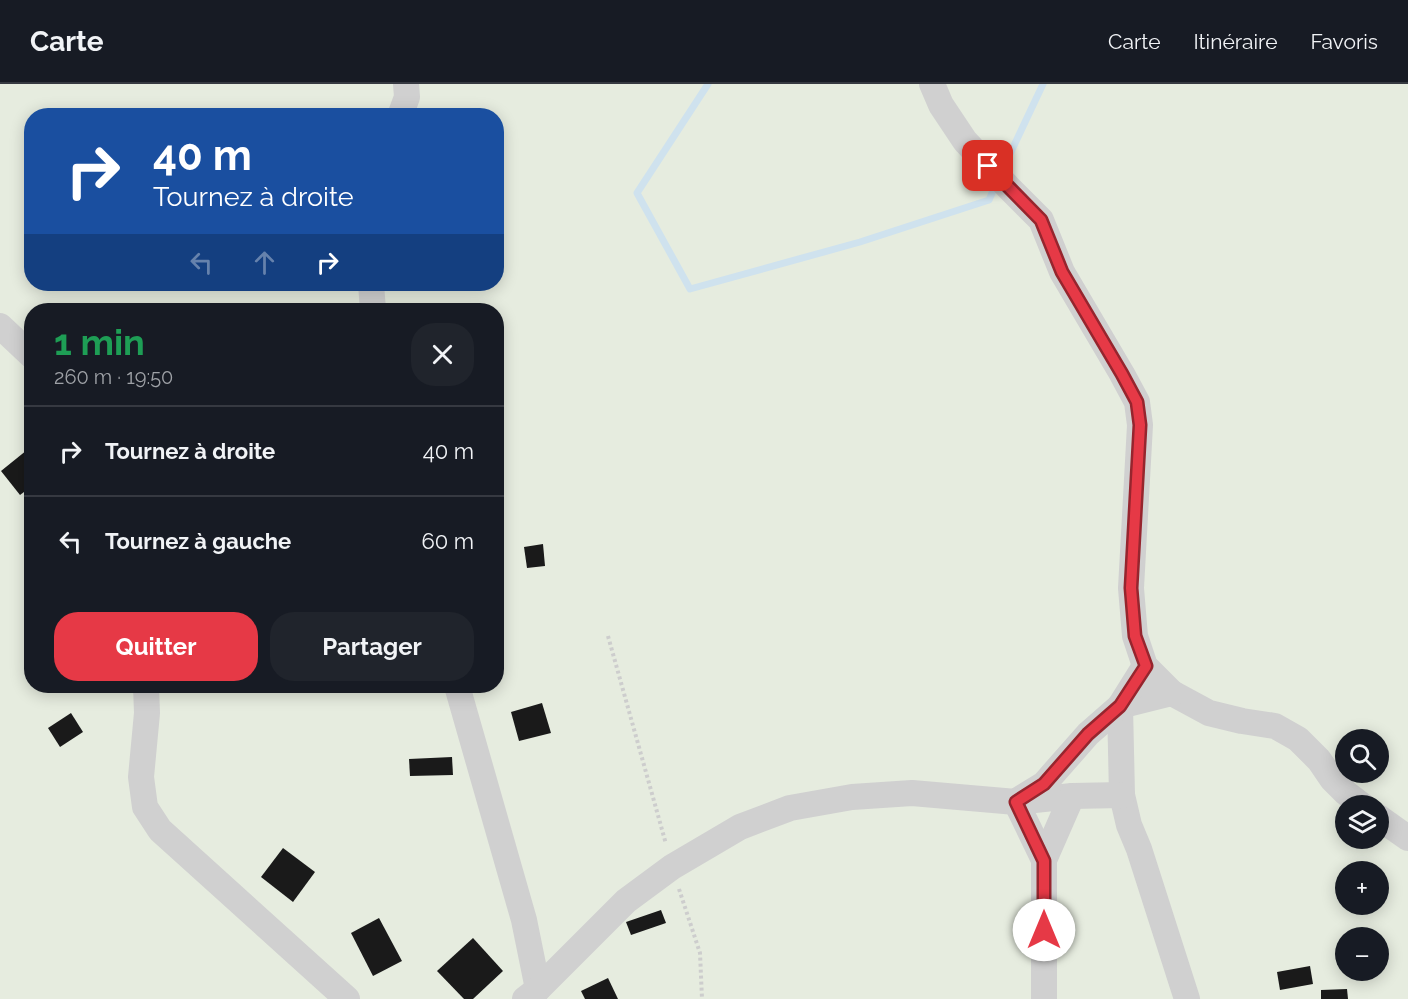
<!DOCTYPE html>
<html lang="fr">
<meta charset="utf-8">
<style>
:root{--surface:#171b24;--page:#20242c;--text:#f1f3f6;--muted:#9ea1a6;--line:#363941;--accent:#e63946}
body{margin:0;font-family:Raleway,sans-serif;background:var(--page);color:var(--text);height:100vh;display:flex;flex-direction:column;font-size:22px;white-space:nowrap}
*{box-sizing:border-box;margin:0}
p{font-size:20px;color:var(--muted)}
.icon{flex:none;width:33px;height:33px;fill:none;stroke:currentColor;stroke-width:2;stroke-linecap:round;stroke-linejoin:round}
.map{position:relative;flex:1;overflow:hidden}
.details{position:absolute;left:24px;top:219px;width:480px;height:390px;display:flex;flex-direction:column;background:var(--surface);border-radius:24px;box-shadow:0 3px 15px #0003}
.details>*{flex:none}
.top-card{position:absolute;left:24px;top:24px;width:480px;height:183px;border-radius:24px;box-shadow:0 3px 15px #0003;background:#1a4fa0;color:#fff;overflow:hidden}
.buttons{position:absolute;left:1335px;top:645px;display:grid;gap:12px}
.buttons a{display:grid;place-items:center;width:54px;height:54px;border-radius:50%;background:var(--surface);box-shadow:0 3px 15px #0003;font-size:30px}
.pin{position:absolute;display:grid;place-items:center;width:51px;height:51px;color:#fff;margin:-26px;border-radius:12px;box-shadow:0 3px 9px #0006}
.me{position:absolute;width:66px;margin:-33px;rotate:0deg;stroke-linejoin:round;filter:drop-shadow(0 0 4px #0008)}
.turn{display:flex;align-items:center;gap:21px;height:126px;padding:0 30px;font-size:27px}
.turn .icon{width:78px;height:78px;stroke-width:2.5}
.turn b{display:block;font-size:42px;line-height:51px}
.lanes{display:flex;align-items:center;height:57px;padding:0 30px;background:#0003;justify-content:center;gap:30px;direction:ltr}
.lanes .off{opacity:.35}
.round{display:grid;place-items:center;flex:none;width:63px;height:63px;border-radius:24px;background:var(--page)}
.headline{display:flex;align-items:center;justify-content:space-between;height:102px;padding:0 30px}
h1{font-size:36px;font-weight:700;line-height:45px;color:#1e9e55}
.primary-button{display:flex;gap:12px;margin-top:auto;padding:12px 30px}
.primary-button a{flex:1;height:69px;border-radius:24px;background:var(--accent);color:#fff;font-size:24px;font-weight:700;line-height:69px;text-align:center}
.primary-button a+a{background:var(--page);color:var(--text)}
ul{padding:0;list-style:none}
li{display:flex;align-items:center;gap:18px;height:90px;padding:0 30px;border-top:2px solid var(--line)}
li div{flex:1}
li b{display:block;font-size:22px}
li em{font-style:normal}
header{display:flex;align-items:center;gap:36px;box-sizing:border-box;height:84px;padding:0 30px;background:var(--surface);border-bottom:2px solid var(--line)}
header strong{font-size:28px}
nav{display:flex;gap:33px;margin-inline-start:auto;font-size:21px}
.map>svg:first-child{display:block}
</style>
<header>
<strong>Carte</strong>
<nav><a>Carte</a><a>Itinéraire</a><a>Favoris</a></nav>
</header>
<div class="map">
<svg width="1408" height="915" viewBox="0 0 1408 915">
<rect width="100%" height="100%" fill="#fff"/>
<path fill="#e6ecdf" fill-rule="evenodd" d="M0 0H1408V915H0ZM32 32H496V200H32ZM32 226H496V602H32ZM1346 656H1378V688H1346ZM1346 722H1378V754H1346ZM1346 788H1378V820H1346ZM1346 854H1378V886H1346Z"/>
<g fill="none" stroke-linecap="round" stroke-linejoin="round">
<g stroke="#cfe2ee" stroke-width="7">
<polyline points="708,0 637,109 690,205 860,158 989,116 997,98"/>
<polyline points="1002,87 1043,0"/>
</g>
</g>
<g fill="#1a1a1a">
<polygon points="27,366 32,371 32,402 20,411 1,387"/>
<polygon points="543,460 545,482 527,484 524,463"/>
<polygon points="542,619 551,649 519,657 511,628"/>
<polygon points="71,629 83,648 60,663 48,644"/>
<polygon points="452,673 453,691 410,692 409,675"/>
<polygon points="283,764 315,788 293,818 261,793"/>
<polygon points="661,826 666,839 631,851 626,838"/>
<polygon points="379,834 402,877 373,892 351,849"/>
<polygon points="473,854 503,887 473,915 464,915 437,887"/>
<polygon points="1310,882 1313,900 1280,906 1277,888"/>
<polygon points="608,894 618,915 585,915 581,907"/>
<polygon points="1347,905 1348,915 1321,915 1321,906"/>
</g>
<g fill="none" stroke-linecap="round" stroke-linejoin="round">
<g stroke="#cdcdcd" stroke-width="4" stroke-dasharray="3 3" stroke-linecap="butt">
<polyline points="608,552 666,760"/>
<polyline points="679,805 700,869 702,915"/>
</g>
<g stroke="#d0d0d0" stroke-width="26">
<polyline points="932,0 941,21 965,57 1010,105 1041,136 1062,188 1122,290 1137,318 1140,341 1131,504 1135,552 1145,582 1172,609 1209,629 1242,637 1275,642 1298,655 1319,676 1332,695 1346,709 1363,722"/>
<polyline points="400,32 407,13 406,0"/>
<polyline points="371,200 373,226"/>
<polyline points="0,242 32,272"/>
<polyline points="146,602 147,629 141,693 145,723 160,746 347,915"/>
<polyline points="457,602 524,836 538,905"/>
<polyline points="1120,622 1122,711 1129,741 1139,765 1187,915"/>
<polyline points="1120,622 1172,609"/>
<polyline points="1018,716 1044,700 1088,650 1120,622 1145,582"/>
<polyline points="1016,718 1044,776"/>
<polyline points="1378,733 1408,754"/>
<polyline points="525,915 538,905 626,817 672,783 740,743 790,724 852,713 912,709 1016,718 1072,712 1122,711"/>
<polyline points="1044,915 1044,776 1072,712"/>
</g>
</g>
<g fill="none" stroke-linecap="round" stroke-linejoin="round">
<g stroke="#96252e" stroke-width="15">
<polyline id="route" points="988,82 1041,136 1062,188 1122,290 1137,318 1140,341 1131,504 1135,552 1146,582 1120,622 1088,650 1044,700 1016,718 1044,777 1044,846"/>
</g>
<use href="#route" stroke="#e63946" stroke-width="10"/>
</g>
</svg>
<div class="buttons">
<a><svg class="icon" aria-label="search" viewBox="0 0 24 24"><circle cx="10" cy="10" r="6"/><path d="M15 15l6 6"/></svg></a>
<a><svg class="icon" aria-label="layers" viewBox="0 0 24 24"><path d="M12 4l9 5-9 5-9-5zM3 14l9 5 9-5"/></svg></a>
<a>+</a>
<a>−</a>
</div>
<div class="pin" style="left:988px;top:82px;background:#d93025"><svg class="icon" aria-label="arrive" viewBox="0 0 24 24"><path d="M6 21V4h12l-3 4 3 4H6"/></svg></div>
<svg class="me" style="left:1044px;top:846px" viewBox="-20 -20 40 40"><circle r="19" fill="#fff"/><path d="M0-13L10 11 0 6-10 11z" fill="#e63946"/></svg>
<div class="top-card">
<div class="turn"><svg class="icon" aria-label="right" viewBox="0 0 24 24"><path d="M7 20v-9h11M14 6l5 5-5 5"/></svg><div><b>40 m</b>Tournez à droite</div></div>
<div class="lanes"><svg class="icon off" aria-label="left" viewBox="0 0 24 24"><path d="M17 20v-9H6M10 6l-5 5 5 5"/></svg><svg class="icon off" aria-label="ahead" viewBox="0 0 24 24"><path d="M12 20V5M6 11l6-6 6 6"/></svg><svg class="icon" aria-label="right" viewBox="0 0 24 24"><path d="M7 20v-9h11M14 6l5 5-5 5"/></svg></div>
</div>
<section class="details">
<div class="headline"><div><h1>1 min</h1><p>260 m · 19:50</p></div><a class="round"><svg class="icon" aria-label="close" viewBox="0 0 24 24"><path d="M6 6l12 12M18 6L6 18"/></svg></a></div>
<ul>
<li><svg class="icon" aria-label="right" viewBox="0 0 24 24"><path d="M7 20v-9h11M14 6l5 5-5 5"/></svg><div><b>Tournez à droite</b></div><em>40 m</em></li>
<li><svg class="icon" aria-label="left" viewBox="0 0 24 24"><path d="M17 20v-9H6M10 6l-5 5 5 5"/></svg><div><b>Tournez à gauche</b></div><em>60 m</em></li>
</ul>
<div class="primary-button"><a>Quitter</a><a>Partager</a></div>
</section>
</div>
